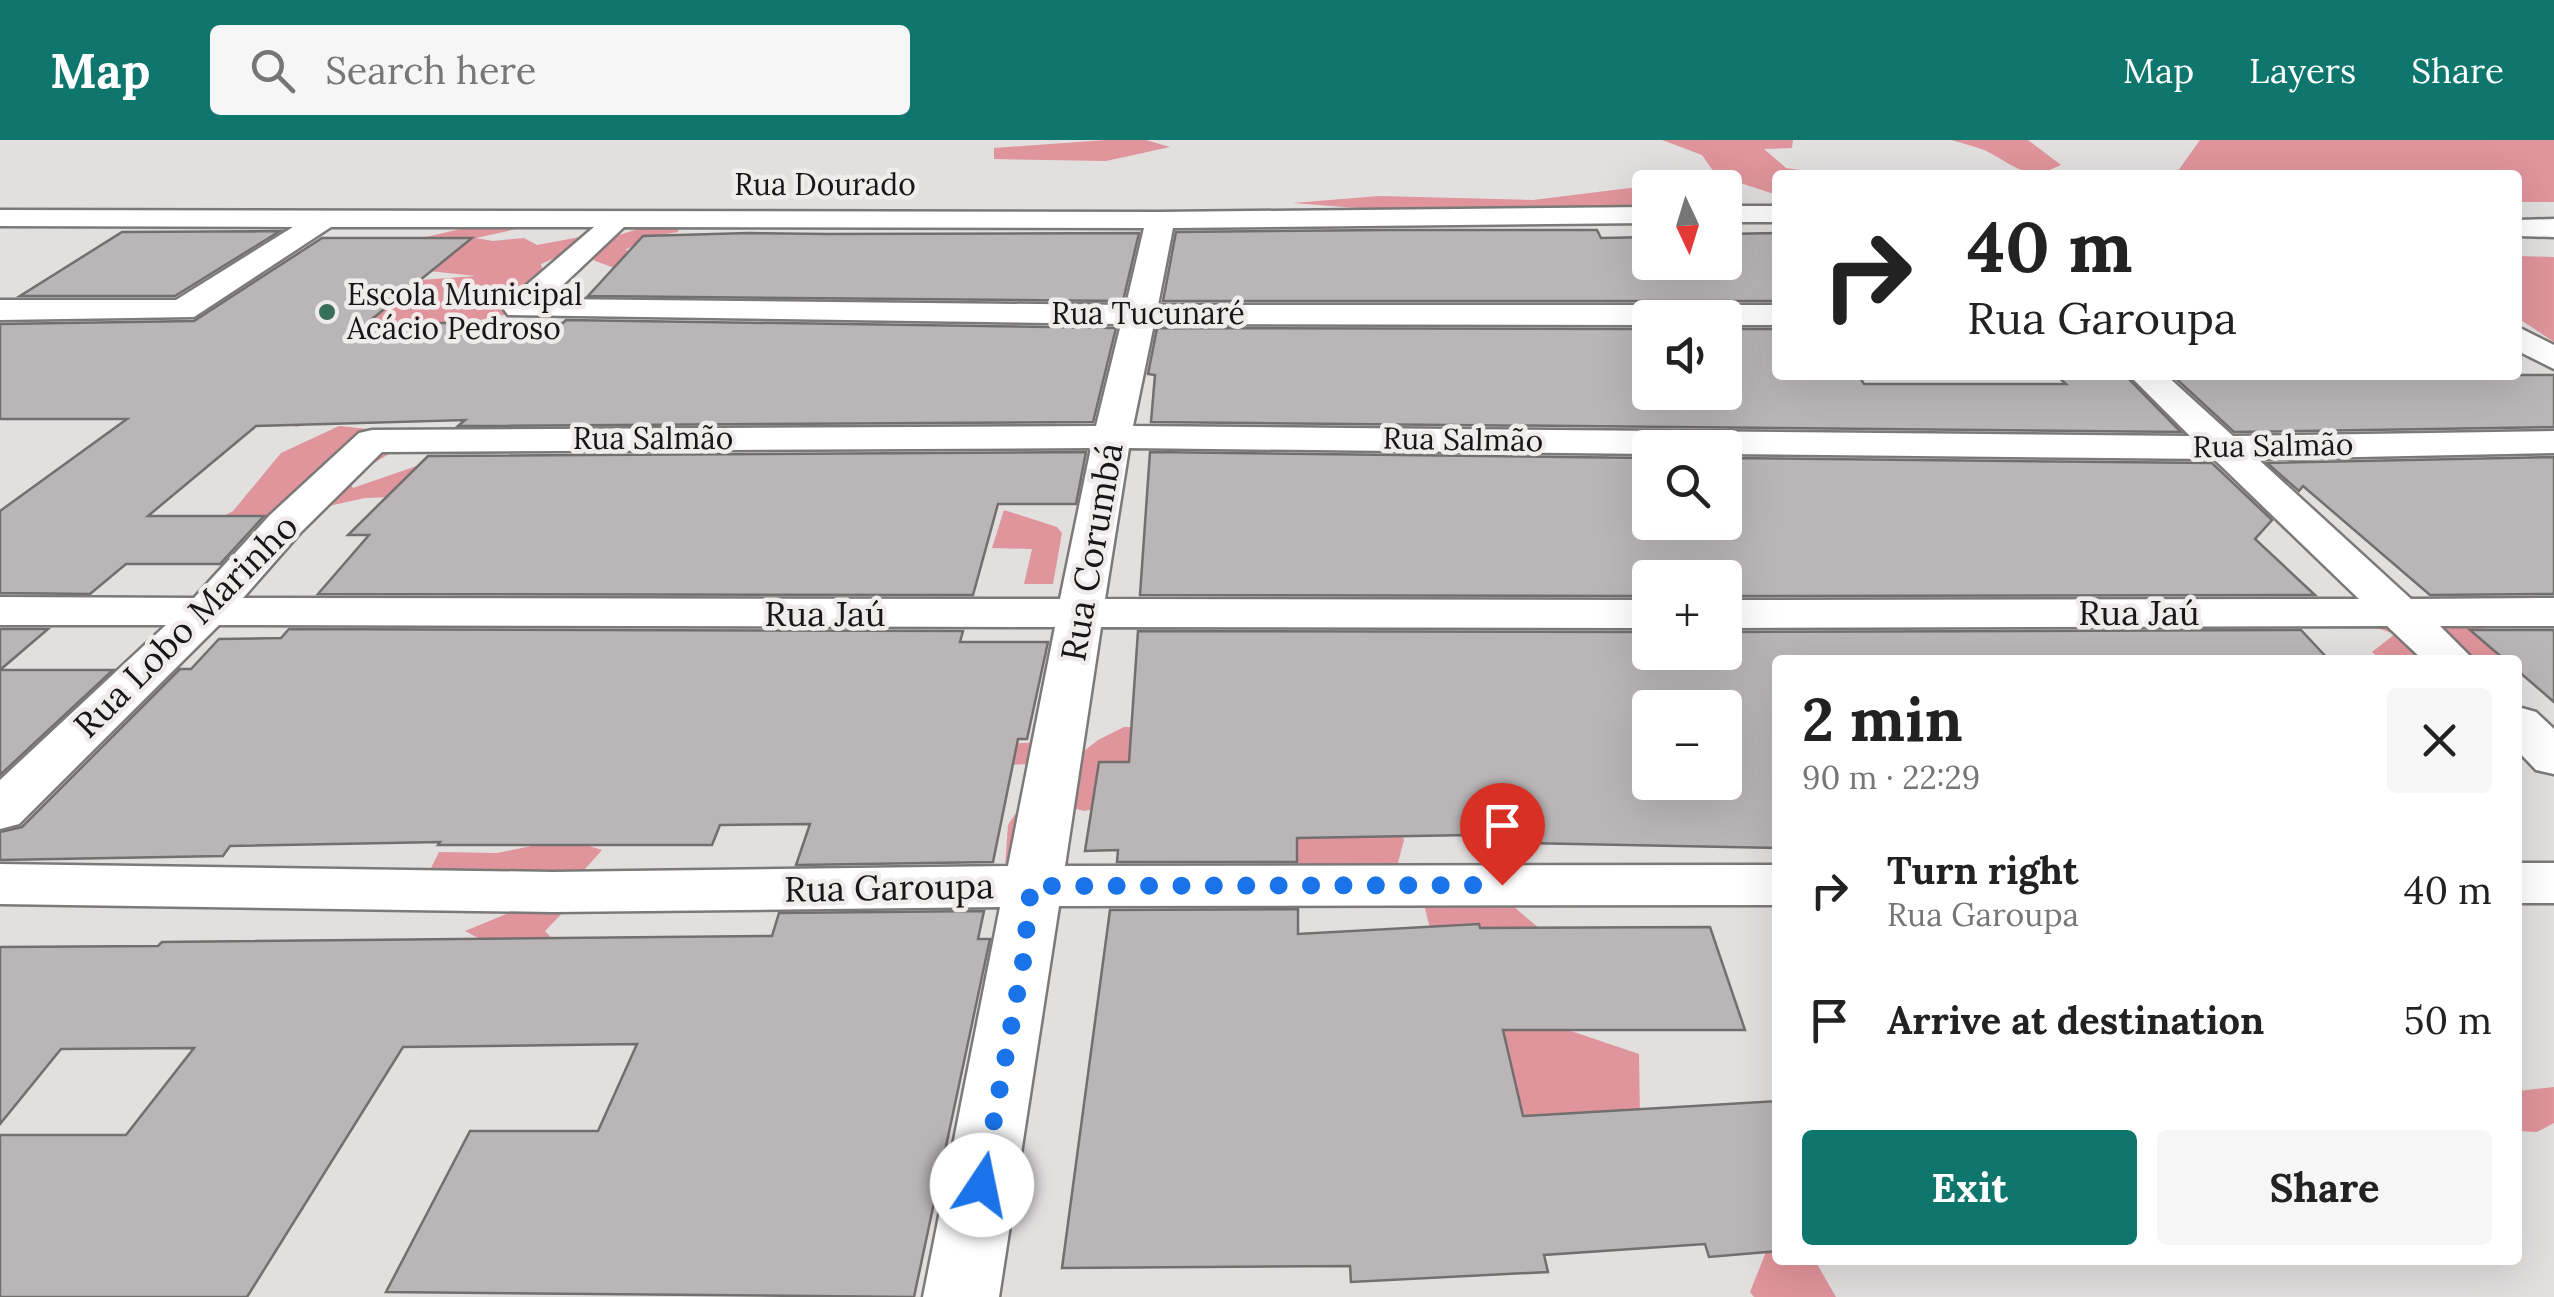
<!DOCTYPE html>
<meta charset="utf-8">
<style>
:root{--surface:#fff;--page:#f6f6f6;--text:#222;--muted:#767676;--accent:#0f766e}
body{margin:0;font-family:Lora,serif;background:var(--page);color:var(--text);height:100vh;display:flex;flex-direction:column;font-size:38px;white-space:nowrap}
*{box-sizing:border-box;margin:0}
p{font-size:32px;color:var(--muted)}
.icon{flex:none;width:55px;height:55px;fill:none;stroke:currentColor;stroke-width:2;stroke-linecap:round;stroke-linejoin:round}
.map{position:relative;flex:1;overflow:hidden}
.drawer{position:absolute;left:1772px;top:515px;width:750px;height:610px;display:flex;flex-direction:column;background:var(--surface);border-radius:10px;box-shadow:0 10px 40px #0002}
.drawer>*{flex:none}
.top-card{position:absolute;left:1772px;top:30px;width:750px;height:210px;border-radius:10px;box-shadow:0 10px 40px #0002;background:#fff;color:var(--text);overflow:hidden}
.needle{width:65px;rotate:176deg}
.tools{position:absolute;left:1632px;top:30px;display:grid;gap:20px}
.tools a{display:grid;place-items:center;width:110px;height:110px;border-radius:10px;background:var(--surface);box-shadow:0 10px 40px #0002;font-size:50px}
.pin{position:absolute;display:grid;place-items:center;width:85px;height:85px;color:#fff;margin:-102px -42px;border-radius:50% 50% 50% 0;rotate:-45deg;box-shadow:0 0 10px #0007}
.pin .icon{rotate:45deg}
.me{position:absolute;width:110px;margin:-55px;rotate:11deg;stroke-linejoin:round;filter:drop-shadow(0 0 8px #0008)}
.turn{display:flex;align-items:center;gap:35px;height:210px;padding:0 30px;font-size:45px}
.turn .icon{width:130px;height:130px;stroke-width:2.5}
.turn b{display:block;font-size:70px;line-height:85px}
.round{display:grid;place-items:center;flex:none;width:105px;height:105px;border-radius:10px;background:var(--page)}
.summary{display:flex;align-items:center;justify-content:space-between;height:170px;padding:0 30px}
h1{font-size:60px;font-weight:800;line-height:75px}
.action{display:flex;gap:20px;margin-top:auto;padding:20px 30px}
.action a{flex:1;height:115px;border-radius:10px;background:var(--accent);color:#fff;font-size:40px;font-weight:800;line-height:115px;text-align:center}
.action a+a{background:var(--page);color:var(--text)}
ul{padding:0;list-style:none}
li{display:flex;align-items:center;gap:30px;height:130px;padding:0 30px}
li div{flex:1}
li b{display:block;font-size:38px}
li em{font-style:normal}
header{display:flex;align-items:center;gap:60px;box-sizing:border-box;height:140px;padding:0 50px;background:var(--accent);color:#fff}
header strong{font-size:48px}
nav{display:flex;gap:55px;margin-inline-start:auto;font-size:35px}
.search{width:700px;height:90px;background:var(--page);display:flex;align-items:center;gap:25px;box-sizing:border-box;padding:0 35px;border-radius:10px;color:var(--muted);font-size:38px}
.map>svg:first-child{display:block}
</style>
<header>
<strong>Map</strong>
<div class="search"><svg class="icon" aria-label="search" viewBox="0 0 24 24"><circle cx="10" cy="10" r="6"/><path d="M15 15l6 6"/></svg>Search here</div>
<nav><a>Map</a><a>Layers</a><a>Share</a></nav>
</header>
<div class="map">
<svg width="2554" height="1157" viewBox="0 0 2554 1157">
<rect width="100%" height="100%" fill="#e2dfdf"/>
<g fill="#e0949b">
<polygon points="1106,0 1146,0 1170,7 1106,21 994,19 994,8"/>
<polygon points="1662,0 1793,0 1792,8 1764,9 1786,28 1822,33 1957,30 1977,35 1778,35 1777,55 1716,35 1702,15"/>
<path d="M1951 0H2028L2061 25C2025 43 2014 24 1984 10 1973 6 1962 3 1951 0Z"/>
<polygon points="2200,0 2554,0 2554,62 2518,62 2518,35 2175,35"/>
<polygon points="1638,47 1650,49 1650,84 1616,84 1611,70 1396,71 1293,63 1379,56 1533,60"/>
<polygon points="507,78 543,83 476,98 493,101 524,98 537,105 596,94 589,103 541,124 550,165 434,190 354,269 297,287 265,279 246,258 420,140 476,136 400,128 447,109 422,98"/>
<polygon points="653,84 680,87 678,92 654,96 625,110 655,115 617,129 593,120 610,98"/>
<polygon points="2518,116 2554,117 2554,202 2518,178"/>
<polygon points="339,286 388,291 394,311 347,339 353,348 428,322 391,357 365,358 274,378 220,378 233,371 281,313"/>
<polygon points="1004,370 1057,387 1062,393 1053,444 1024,444 1032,409 992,408"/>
<polygon points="2359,456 2423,481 2486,489 2501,520 2381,520 2372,512 2395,494 2335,474 2342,464"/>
<polygon points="1124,587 1184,588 1126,663 1084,671 1059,664 1035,728 1005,727 1008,685 1030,652 1030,624 981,626 999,604 1053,602 1059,631 1098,600"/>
<polygon points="1392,668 1404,700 1395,734 1320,742 1283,709 1306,681"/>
<polygon points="567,699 602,710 568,748 428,734 439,712 497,713"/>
<polygon points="1508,762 1539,788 1568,890 1639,914 1640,979 1553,1037 1432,796 1424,765"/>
<polygon points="570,765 545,791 555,802 493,806 465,791 516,770"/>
<polygon points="2554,947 2554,983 2537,992 2518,991 2518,951"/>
<polygon points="1766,1112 1777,1114 1778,1120 1817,1124 1836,1157 1754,1157 1750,1152"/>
</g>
<g fill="#bab6b7" stroke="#726f6f" stroke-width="2.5" fill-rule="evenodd">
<polygon points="1387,90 1597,90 1601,98 1650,97 1650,122 1725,122 1725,94 1778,93 1778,161 1163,161 1176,92"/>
<polygon points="280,91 175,156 20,156 122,92"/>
<polygon points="749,93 828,94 1139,93 1123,161 588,156 643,96"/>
<polygon points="322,98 472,98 367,183 563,183 566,180 1116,188 1093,282 458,286 465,280 256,286 148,376 264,376 220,424 126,424 90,454 0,453 0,371 127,279 0,279 0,184 194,181"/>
<polygon points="1157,188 1650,189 1650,252 1725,252 1725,189 1778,189 1778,236 1859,236 1864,244 2066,244 2056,235 2125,235 2181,292 1151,282 1155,235 1148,234"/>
<polygon points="2172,235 2554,235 2554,287 2234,292"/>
<polygon points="1086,312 1076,364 998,364 973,455 318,454 369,395 348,395 428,316"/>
<polygon points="1150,312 1650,318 1650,382 1725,382 1725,318 2212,323 2272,380 2255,399 2315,455 1725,456 1725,438 1650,438 1650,456 1140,455"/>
<polygon points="2554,317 2554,454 2430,455 2303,346 2299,351 2267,323"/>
<polygon points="0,489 48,489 0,530"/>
<polygon points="289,489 963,491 960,502 1048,502 1027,599 1018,599 993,722 796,725 810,684 720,685 712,705 438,705 440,702 230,706 223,716 0,720 0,692 22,687 180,529 191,529 219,499 281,498"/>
<path d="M2301 490 2329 520H1778V708L1472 702 1471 695 1297 698V722H1117L1118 710 1085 711 1099 622H1129L1138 491 1650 492V512H1725V492ZM1650 568H1725V642H1650Z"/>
<polygon points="2470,490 2554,490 2554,562 2518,531 2518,520 2505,520"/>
<polygon points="0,530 113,530 0,635"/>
<polygon points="1298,769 1298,794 1479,784 1480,788 1710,787 1745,890 1503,890 1523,976 1778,961 1778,1111 1709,1117 1705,1104 1544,1115 1548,1132 1351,1142 1350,1126 1062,1128 1110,770"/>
<polygon points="984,771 978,799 990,799 914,1157 386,1152 470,991 598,991 637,904 403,907 247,1157 0,1157 0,995 126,995 194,908 61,909 0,984 0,807 158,806 162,802 772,796 779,773"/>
</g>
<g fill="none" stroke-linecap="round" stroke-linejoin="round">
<g stroke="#7c7979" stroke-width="5">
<g id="minor">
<rect x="1725" y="66" width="53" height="16"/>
<path d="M1650 67V83L1173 88 1158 165H1778V185H1725V178H1650V185L1154 184 1133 286 2190 296 2129 235H2166L2233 296 2554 291V313L2258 319 2411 459 2554 458V486H2440L2474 520H2423L2387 486 1725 488V460L2359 459 2214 319 1725 314V308H1650V314L1129 308 1105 459 1650 460V488L1101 487 1065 726 1778 725V765L1059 766 999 1157H923L1000 767 553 772 0 764V724L553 732 1008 726 1055 487 219 485 19 684 0 689V640L166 485H0V457L194 458 270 375 359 293 372 290 1096 286 1121 184 508 175 503 168 508 161 594 87H331L194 177 0 180V160H176L293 87 0 86V70L1160 72ZM624 87 1144 88 1126 165 548 159ZM1091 308 1060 459 243 458 300 393 382 312Z"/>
<polygon points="2554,79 2554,97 2518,96 2518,80"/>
<polygon points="2518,187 2554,205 2554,229 2518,211"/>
<polygon points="2518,567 2536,572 2554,589 2554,634 2536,630 2518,611"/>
<rect x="2518" y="723" width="36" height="40"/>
</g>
</g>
<use href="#minor" fill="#fff" fill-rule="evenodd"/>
</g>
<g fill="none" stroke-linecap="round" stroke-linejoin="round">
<polyline stroke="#1a73e8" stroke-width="18" stroke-dasharray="0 32.4" points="982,1045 1023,822 1031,746 1502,745"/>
</g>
<circle fill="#377059" stroke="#f0ecec" stroke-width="4" cx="327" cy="172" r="10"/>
<g text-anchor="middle" stroke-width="9" stroke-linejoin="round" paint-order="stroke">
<g font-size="30" fill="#181616" stroke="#f0ecec">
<text x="825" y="55">Rua Dourado</text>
<text x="1148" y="184">Rua Tucunaré</text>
<text x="653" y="309">Rua Salmão</text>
<text transform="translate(1463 300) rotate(1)" y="10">Rua Salmão</text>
<text transform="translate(2273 306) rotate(-1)" y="10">Rua Salmão</text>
</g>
<g font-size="30" fill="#181616" stroke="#f0ecec" text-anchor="start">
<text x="347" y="165">Escola Municipal<tspan x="347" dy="34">Acácio Pedroso</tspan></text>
</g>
<g font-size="35" fill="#181616" stroke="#f0ecec">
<text transform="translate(1092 412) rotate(-80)" y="12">Rua Corumbá</text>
<text x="2139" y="485">Rua Jaú</text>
<text x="825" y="486">Rua Jaú</text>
<text transform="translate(186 486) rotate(-45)" y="12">Rua Lobo Marinho</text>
<text transform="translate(889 748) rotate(-1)" y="12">Rua Garoupa</text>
</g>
</g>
</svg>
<div class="tools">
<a><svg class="needle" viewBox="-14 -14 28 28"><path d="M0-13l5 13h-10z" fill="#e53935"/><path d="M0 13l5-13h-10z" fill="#767676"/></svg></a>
<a><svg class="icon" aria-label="sound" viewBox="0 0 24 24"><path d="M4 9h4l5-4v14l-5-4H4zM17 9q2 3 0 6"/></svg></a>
<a><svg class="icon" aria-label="search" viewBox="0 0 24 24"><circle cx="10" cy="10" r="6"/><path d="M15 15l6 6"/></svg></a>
<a>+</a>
<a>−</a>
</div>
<div class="pin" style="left:1502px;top:745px;background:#d93025"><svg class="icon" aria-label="arrive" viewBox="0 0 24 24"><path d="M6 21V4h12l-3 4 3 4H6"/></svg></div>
<svg class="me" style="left:982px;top:1045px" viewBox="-20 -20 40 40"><circle r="19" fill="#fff"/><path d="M0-13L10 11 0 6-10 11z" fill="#1a73e8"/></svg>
<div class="top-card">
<div class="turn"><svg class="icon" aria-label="right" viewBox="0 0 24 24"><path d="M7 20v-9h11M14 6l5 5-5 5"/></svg><div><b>40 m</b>Rua Garoupa</div></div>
</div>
<section class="drawer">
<div class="summary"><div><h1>2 min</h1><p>90 m · 22:29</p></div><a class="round"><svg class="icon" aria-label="close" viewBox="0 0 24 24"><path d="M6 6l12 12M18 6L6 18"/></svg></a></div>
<ul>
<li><svg class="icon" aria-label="right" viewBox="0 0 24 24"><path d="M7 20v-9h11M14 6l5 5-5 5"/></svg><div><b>Turn right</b><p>Rua Garoupa</p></div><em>40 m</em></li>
<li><svg class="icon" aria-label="arrive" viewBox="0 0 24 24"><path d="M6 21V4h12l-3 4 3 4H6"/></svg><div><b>Arrive at destination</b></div><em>50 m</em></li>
</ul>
<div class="action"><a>Exit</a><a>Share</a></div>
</section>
</div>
